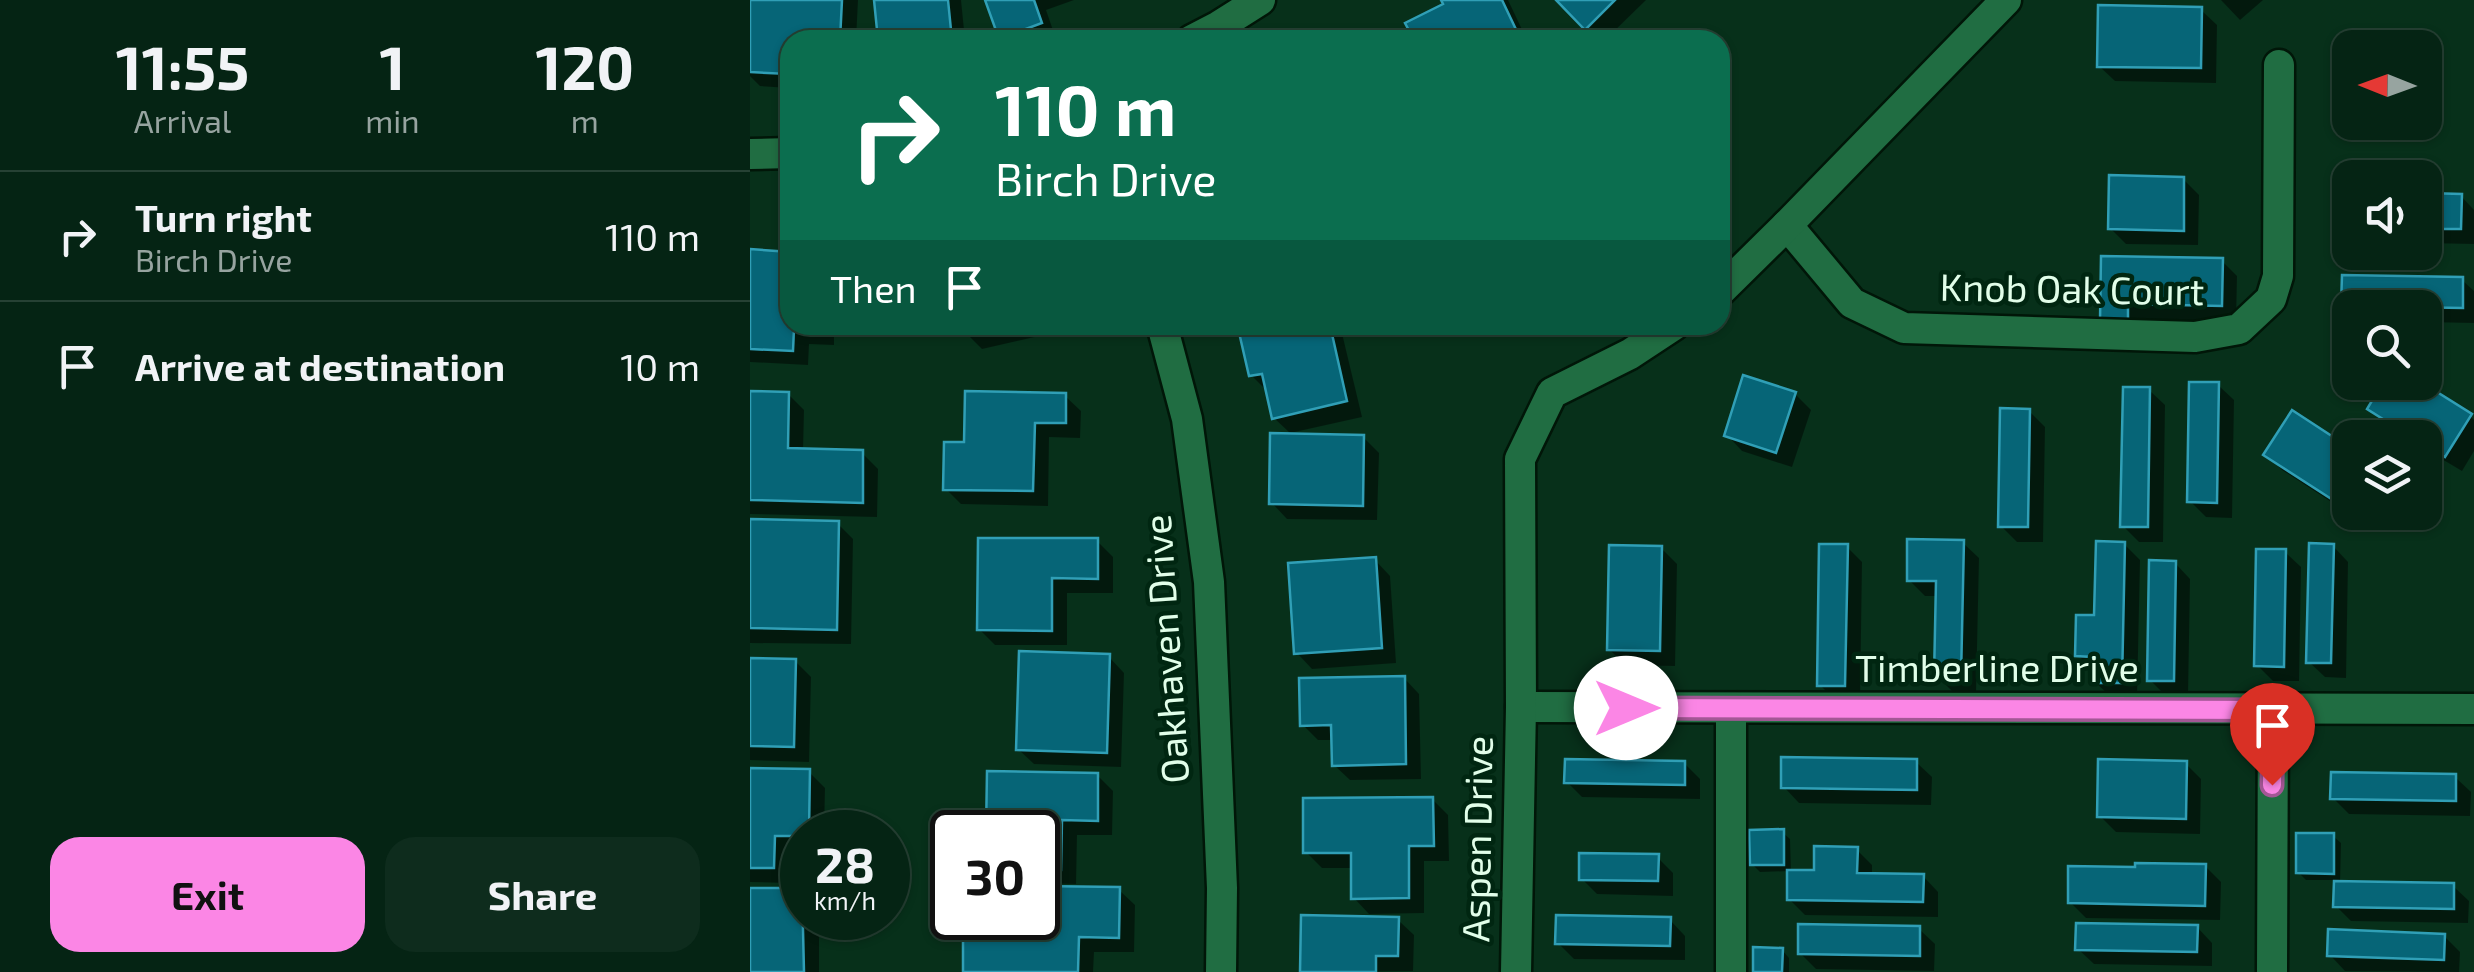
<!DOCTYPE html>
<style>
:root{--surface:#052414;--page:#0e2c1d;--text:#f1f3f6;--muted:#97a4a0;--line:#264134;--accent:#fb86e5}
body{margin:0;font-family:"Exo 2",sans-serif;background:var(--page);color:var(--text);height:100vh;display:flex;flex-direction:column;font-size:38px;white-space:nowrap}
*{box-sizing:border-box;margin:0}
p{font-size:32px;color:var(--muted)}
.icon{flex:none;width:55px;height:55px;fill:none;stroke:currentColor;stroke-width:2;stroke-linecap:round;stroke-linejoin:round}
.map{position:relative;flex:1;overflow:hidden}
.drawer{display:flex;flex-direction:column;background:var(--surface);width:750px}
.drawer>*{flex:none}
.guide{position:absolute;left:30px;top:30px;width:950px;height:305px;border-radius:30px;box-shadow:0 2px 8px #0004,0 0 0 2px var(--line);background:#0b6e4f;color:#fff;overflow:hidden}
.needle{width:65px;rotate:271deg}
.controls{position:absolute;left:1582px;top:30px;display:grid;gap:20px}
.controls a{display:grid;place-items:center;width:110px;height:110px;border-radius:20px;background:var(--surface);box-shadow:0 2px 8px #0004,0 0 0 2px var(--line);font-size:50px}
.speed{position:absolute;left:30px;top:810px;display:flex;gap:20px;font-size:50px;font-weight:700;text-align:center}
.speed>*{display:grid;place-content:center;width:130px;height:130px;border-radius:50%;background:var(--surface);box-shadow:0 2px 8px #0004,0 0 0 2px var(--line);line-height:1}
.speed small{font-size:25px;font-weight:400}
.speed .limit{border:5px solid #111;border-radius:15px;background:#fff;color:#111}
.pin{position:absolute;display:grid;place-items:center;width:85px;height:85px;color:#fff;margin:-102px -42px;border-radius:50% 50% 50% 0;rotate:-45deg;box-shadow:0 0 10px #0007}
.pin .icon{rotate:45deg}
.me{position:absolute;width:110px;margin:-55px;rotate:90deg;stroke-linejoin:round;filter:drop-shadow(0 0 8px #0008)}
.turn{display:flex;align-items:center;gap:35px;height:210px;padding:0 50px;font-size:45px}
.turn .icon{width:130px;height:130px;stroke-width:2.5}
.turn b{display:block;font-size:70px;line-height:85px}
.then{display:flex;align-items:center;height:95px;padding:0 50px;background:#0003;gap:20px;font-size:38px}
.eta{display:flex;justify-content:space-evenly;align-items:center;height:170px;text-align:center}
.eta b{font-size:60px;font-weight:700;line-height:70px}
.cta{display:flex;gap:20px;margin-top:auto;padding:20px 50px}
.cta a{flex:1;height:115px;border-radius:30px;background:var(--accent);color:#111;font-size:40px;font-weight:700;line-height:115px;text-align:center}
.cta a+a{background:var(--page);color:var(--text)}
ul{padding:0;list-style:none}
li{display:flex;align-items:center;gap:30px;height:130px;padding:0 50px;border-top:2px solid var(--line)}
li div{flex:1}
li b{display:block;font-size:38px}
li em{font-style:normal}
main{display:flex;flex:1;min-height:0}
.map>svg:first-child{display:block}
</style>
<main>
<section class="drawer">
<div class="eta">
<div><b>11:55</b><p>Arrival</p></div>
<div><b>1</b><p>min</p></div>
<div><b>120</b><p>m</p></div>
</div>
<ul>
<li><svg class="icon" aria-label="right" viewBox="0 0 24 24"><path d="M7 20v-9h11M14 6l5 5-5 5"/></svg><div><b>Turn right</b><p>Birch Drive</p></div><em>110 m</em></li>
<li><svg class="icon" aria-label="arrive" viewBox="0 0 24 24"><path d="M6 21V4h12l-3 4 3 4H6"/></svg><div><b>Arrive at destination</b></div><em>10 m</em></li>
</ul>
<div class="cta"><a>Exit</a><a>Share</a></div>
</section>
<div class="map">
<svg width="1724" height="972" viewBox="0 0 1724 972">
<rect width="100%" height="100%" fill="#07301a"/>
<g fill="#0007">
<polygon points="0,0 108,0 106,40 40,40 40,88 10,86 0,76"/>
<polygon points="127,0 211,0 215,40 131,40"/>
<polygon points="238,0 324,0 296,10 306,39 302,40 253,40"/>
<polygon points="694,0 758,0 777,40 667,40 697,5"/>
<polygon points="809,0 896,0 855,40 848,40"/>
<polygon points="1471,0 1513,0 1490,20"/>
<polygon points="1451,10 1467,25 1466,83 1365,81 1349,66"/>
<polygon points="1433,179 1449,195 1448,245 1376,244 1360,228"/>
<polygon points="1675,196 1711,196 1724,210 1724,244 1675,243"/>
<polygon points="0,252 40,254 40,325 84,325 84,345 59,344 58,365 0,362"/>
<polygon points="1354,259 1472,261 1487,276 1486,321 1393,319 1393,336 1368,335"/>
<polygon points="1712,280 1724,291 1724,323 1675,322 1675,308 1600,308 1600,312 1594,305"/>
<polygon points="214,325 304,325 306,332 232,349 216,333"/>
<polygon points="514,325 590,325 612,417 540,433 524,418 518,392 501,375"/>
<polygon points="1468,385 1484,400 1482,518 1456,517 1440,501"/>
<polygon points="1399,390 1415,405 1413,542 1389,542 1373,526"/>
<polygon points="0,393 38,394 54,410 53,451 112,453 128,469 127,517 0,514"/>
<polygon points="1045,394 1061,410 1042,467 992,451 977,435"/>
<polygon points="315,396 331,411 330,438 299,437 298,506 211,504 196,489 217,445"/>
<polygon points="1620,409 1720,416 1724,420 1724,451 1712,471 1675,449 1675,438 1657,438 1636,424"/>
<polygon points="1279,411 1295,427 1293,542 1267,542 1251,526"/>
<polygon points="613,437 629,453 627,520 537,519 522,503"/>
<polygon points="1600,451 1600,512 1633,512 1623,529 1532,470 1516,454"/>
<polygon points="0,522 87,523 103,539 101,644 0,643"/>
<polygon points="347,541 363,557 363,593 317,593 317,645 245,645 229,629"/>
<polygon points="1213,543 1229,558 1226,692 1203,692 1187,676 1188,596 1175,596 1159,580"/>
<polygon points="1374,544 1390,560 1387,698 1361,697 1345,682 1343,671 1328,655 1347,617"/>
<polygon points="1583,546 1598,562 1596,678 1575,677 1559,662"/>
<polygon points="1097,547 1112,562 1110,701 1085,700 1070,685"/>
<polygon points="911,548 927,564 925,666 875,665 859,649"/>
<polygon points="1535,552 1551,567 1549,681 1523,681 1507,665"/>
<polygon points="625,560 640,576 646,663 562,669 547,653"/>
<polygon points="1425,563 1440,579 1438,696 1416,696 1400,680"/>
<polygon points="359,657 374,673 371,767 284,764 268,749"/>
<polygon points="0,661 45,661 61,677 59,762 0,760"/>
<polygon points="654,678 669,694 671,779 600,780 584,765 584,740 568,740 553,725"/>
<polygon points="1166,762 1182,777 1181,805 1049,803 1034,787"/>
<polygon points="934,763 950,779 950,799 832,797 817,782"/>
<polygon points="1436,764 1451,779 1450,834 1366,832 1350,816"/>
<polygon points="0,771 59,772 75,788 74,832 52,832 52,851 40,851 39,883 0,882"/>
<polygon points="240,773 347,775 363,791 362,835 327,835 326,884 288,883 288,832 238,832"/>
<polygon points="1705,777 1721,792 1720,816 1599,814 1583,798"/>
<polygon points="682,799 698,815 699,861 674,861 674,913 619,914 604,898 603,868 572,868 556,852"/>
<polygon points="1032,832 1040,839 1041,873 1066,873 1107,850 1122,865 1122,876 1173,876 1188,892 1188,917 1055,915 1039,899 1040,871 1010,872 1002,864"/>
<polygon points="1583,836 1591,843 1590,884 1703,886 1719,901 1718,923 1601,921 1586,906 1586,880 1556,880 1548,872"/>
<polygon points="907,857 923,873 923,896 847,894 832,879"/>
<polygon points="1455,866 1471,882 1470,920 1336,918 1320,902"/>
<polygon points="288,889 369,890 385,905 384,952 344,952 343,972 215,972 246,933 246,918 288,918"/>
<polygon points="0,890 52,890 52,918 69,918 69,972 0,972"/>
<polygon points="648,920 664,935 663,971 552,972"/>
<polygon points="920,920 935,936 935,960 824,959 808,943"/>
<polygon points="1447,927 1462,943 1462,966 1344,964 1328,949"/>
<polygon points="1169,929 1185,944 1184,971 1066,969 1050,953"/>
<polygon points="1694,936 1710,952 1709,972 1595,971 1580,955"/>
<polygon points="1032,950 1039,958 1039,972 1005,972"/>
</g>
<g fill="#066577" stroke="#309fb6" stroke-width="2.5">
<polygon points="0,0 92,0 90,40 40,40 38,74 0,72"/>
<polygon points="124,0 198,0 202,40 128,40"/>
<polygon points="235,0 284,0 292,23 249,39"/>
<polygon points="691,0 752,0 771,40 664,40 655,23 693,4"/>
<polygon points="806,0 865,0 835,30"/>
<polygon points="1348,5 1452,7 1451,68 1347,67"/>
<polygon points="1359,175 1434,177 1434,231 1358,229"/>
<polygon points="1675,193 1712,194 1711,229 1675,229"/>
<polygon points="0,249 40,252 40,325 69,325 69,330 44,329 43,351 0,349"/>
<polygon points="1351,256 1473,258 1472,306 1378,304 1378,321 1350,321"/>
<polygon points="1592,275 1713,277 1713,308 1591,306"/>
<polygon points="212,325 257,325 214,335"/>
<polygon points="502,325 580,325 597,401 522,419 512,374 499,376 488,328"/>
<polygon points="993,375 1046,392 1026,453 974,436"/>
<polygon points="1439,382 1469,382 1467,503 1437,502"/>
<polygon points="1633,382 1671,382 1722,414 1695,457 1675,445 1675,438 1663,438 1617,409"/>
<polygon points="1373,387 1400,387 1398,527 1370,527"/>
<polygon points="0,391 39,392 38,448 113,450 113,503 0,500"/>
<polygon points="215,391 316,393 316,423 285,423 283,491 193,490 194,442 214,442"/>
<polygon points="1250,408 1280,409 1278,527 1248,527"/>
<polygon points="1542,410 1600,448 1600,511 1513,455"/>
<polygon points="520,433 614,435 613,506 519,504"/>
<polygon points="0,519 89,521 87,630 0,628"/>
<polygon points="228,538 348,538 348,579 302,578 302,631 227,630"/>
<polygon points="1157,539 1214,540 1211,678 1184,677 1186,581 1157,581"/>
<polygon points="1346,541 1375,542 1372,683 1343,683 1343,657 1325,656 1326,615 1344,615"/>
<polygon points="1559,543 1584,544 1581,663 1556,663"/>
<polygon points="1069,544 1098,544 1095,686 1067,686"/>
<polygon points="859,545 912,546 910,651 857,650"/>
<polygon points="1506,549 1536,549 1534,667 1504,666"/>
<polygon points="626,557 632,648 544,654 538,563"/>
<polygon points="1399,560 1426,561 1424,681 1397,681"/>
<polygon points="269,651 360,654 357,753 266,750"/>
<polygon points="0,658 46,659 44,747 0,746"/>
<polygon points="655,676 656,764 582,766 581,725 550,726 549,678"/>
<polygon points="1031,757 1167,759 1167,790 1031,788"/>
<polygon points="815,759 935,761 935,785 814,783"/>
<polygon points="1348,759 1437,761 1436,819 1347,817"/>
<polygon points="0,768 60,769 59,832 52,832 52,836 25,836 24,868 0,868"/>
<polygon points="237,771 348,773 348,821 312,820 311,870 288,869 288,832 236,832"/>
<polygon points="1581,772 1706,774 1706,801 1580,799"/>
<polygon points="683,797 684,846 659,846 659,898 601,899 601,853 553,853 553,798"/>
<polygon points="1034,829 1034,865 1000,865 999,830"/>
<polygon points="1546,833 1584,833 1584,874 1546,873"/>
<polygon points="1064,846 1108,847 1107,873 1174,874 1173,902 1037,900 1037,870 1064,870"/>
<polygon points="829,853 909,854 908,881 829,880"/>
<polygon points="1385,863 1456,864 1455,906 1318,903 1318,866 1385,867"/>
<polygon points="1584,881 1704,883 1704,909 1583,907"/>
<polygon points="288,886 370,887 369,938 329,937 328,972 213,972 213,930 244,930 244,918 288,918"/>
<polygon points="0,888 52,888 54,972 0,972"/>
<polygon points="551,915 649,917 648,956 626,956 626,972 550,972"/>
<polygon points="806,915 921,917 920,946 805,944"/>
<polygon points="1326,923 1448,925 1447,952 1325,950"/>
<polygon points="1048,924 1170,926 1170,956 1048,954"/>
<polygon points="1578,929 1695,934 1694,960 1577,956"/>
<polygon points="1003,947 1033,948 1032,972 1003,972"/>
</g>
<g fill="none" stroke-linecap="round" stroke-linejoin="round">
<g stroke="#011608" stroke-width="35">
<g id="minor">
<polyline points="442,40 469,26 510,0"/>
<polyline points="0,154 40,153"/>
<polyline points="1037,225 1102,303 1154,328 1445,337 1489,329 1521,299 1528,276 1529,65"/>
<polyline points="970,291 1037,225 1256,0"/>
<polyline points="412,325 437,419 459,582 472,888 471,972"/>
<polyline points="771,707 1724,709"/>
<polyline points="766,972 771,707 770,459 802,393 880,354 924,325"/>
<polyline points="981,972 981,708"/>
<polyline points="1522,972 1523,710"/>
</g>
</g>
<use href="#minor" stroke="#206d42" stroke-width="30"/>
</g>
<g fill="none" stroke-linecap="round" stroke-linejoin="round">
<g stroke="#a35795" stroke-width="25">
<polyline id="route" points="876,708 1523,710 1522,785"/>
</g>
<use href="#route" stroke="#fb86e5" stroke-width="18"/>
</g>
<g text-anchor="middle" stroke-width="9" stroke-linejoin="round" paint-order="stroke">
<g font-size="38" fill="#e1fee9" stroke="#002611">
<text transform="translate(1322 290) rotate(1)" y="13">Knob Oak Court</text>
<text transform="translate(417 649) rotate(-94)" y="13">Oakhaven Drive</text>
<text x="1247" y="682">Timberline Drive</text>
<text transform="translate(728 839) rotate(-89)" y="13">Aspen Drive</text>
</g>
</g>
</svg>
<div class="controls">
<a><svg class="needle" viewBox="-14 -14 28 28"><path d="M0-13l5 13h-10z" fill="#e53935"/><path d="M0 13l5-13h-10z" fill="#97a4a0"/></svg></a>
<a><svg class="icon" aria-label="sound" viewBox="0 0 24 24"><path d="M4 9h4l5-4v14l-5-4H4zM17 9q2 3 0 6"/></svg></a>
<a><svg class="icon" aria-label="search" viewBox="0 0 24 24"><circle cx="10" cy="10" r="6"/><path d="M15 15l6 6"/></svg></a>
<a><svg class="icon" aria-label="layers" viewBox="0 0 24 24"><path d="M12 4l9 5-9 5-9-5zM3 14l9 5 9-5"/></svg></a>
</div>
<div class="speed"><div>28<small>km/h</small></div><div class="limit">30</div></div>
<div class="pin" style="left:1522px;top:785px;background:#d93025"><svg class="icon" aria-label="arrive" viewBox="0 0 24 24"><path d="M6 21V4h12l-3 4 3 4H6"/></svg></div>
<svg class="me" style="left:876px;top:708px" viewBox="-20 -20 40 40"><circle r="19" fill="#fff"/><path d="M0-13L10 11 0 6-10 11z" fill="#fb86e5"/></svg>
<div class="guide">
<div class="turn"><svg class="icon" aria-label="right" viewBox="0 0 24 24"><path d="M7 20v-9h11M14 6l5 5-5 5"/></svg><div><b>110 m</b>Birch Drive</div></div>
<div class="then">Then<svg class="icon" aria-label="arrive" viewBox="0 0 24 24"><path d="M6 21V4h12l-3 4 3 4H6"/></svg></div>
</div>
</div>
</main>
